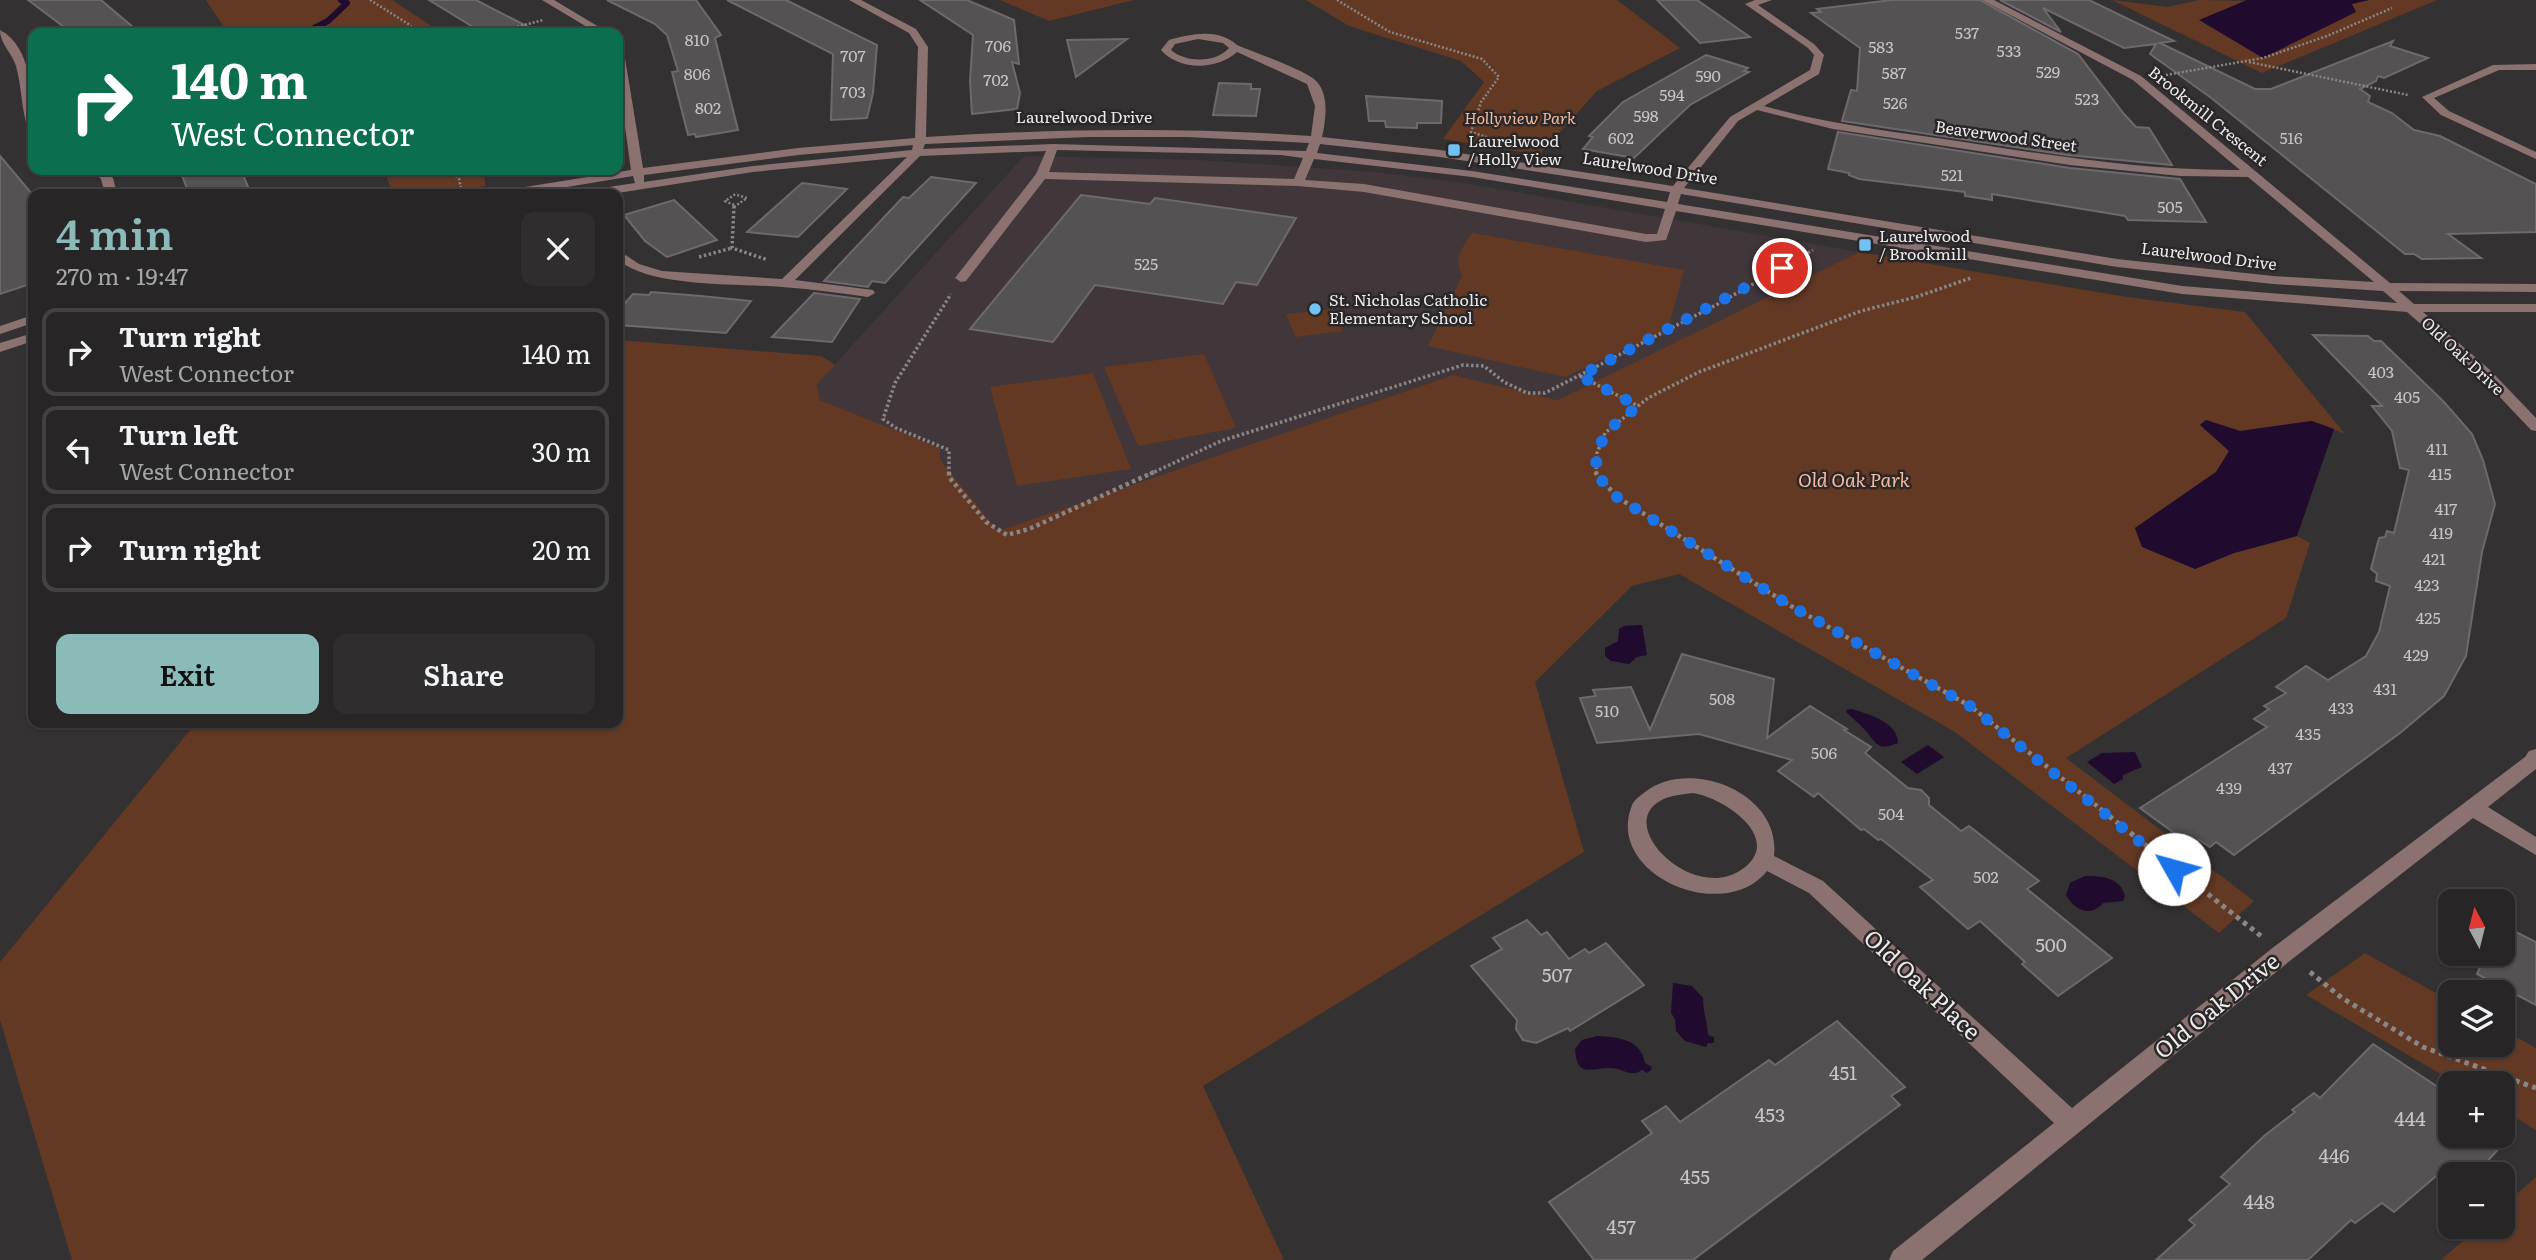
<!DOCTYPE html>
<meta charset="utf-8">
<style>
:root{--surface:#272526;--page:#2f2d2e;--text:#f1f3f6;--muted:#a4a5a7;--line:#434243;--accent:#8bbbb9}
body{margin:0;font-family:Literata,serif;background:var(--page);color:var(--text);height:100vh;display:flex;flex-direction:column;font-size:26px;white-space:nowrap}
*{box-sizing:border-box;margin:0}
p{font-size:23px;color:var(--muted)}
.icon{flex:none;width:38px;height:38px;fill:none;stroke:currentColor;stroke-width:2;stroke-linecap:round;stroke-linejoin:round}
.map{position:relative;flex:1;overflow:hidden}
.sheet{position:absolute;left:28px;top:189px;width:595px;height:539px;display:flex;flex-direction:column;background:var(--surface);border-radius:14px;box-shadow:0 2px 5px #0004,0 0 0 2px var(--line)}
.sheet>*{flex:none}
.guide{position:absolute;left:28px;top:28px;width:595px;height:147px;border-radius:14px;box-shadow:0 2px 5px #0004,0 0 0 2px var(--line);background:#0b6e4f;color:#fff;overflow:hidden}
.needle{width:46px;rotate:353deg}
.fabs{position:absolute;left:2438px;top:889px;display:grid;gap:14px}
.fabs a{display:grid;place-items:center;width:77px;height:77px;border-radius:14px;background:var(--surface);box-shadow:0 2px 5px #0004,0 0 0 2px var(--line);font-size:35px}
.pin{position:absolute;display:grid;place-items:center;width:60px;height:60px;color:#fff;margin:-30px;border:4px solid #fff;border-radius:50%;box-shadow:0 2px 7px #0007}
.me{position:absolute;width:77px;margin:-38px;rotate:308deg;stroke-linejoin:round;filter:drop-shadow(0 0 5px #0008)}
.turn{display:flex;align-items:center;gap:24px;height:147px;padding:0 28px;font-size:32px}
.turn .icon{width:91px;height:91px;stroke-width:2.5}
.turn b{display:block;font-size:49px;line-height:60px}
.round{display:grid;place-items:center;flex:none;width:74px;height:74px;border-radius:14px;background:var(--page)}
.headline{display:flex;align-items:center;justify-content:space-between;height:119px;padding:0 28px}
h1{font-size:42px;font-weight:600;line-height:52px;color:var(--accent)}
.action{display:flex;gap:14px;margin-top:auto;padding:14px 28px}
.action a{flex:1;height:80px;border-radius:14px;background:var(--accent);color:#111;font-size:28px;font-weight:600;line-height:80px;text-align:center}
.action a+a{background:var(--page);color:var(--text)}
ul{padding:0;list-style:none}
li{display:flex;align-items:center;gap:21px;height:88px;margin:0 14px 10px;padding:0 14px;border:4px solid var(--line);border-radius:14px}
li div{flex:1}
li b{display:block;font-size:26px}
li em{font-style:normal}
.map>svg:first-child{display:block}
</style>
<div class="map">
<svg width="2536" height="1260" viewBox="0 0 2536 1260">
<rect width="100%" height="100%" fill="#343132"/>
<polygon fill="#41363a" points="1028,156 1199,160 1374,172 1458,182 1859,252 1558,400 1453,375 998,531 940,459 940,448 820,400 817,384 1022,158"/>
<g fill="#633924">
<polygon points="206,0 392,0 442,33 228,33"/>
<polygon points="1000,0 1134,0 1049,21"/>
<polygon points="1306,0 1617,0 1680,48 1597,91 1539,155 1443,139 1484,82 1461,61 1349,26"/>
<polygon points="2112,0 2168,7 2199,0 2250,1 2200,20 2355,11 2351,4 2369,0 2437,0 2262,73"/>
<polygon points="384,170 484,170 485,186 445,194 393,194"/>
<path d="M1472 233 1684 270 1668 329 1565 377 1428 346 1462 276C1453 257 1462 249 1472 233Z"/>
<polygon points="1859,252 2127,297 2245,312 2345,434 2312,421 2240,431 2206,420 2200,424 2229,451 2216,472 2135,528 2195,569 2234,553 2297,536 2310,543 2286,618 2066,758 2254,901 2219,933 1955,732 1679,574 1632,586 1535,682 1584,852 1203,1086 1284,1260 72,1260 0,1020 0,962 196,723 618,723 618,340 821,356 835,365 817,384 820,400 940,448 940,459 998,531 1453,375 1558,400"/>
<polygon points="1332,309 1343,331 1296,337 1286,314"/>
<polygon points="1204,354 1236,428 1138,446 1104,367"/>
<polygon points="1093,373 1131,469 1017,486 990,387"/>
<polygon points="2365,953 2450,1001 2450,1045 2502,1045 2503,1030 2536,1048 2536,1130 2503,1110 2502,1083 2456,1083 2306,995"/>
<polygon points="2536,1177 2536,1260 2441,1260 2479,1227 2502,1227 2503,1206"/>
</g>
<g fill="#200a2d">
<polygon points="2247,0 2369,0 2352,4 2356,12 2263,58 2199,20"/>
<polygon points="2206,420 2240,431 2312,421 2334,429 2297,536 2234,553 2195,569 2142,547 2135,528 2216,472 2229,451 2200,425"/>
<polygon points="1642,625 1647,655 1637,657 1629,664 1611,661 1605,656 1605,648 1618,641 1619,629 1624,626"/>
<path d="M1852 709C1868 714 1898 722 1898 743 1876 753 1875 740 1864 729 1859 723 1852 718 1847 713L1846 710Z"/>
<polygon points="1928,745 1944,757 1917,774 1901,762"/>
<polygon points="2135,752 2142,767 2123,775 2123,779 2114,784 2087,762 2102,753"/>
<path d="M2085 876C2102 876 2120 877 2125 896L2123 901 2103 903C2090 918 2075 910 2066 895L2070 883Z"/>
<path d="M1673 983 1692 986 1703 998C1703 1012 1707 1021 1708 1035L1714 1037V1043H1708L1706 1047 1685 1041 1676 1031 1675 1019 1671 1013Z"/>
<path d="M1597 1036C1618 1037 1641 1039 1645 1063L1652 1067 1651 1070 1647 1073 1642 1070C1630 1078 1623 1068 1610 1068 1593 1067 1577 1080 1575 1049L1582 1040Z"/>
</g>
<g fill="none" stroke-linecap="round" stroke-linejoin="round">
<polyline stroke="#200a2d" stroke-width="6" points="304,33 328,21 347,3 341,0"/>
</g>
<g fill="#555254" stroke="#6d696c" stroke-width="2">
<polygon points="28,0 101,0 140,33 72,33"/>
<polygon points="429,0 476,0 540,33 483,33"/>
<polygon points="607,0 696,0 721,35 715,38 738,130 696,137 695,134 688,135 672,72 678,71 667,35 655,24"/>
<polygon points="727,0 786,0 877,45 873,93 867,118 831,120 833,54"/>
<polygon points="920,0 967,0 1014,20 1019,64 1012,62 1020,93 1017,109 972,114 970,81 973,35"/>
<polygon points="1657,0 1697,0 1750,37 1700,43"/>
<polygon points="1892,0 1980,0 2078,54 2124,114 2136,127 2149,128 2172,165 2067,155 1842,121 1851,90 1857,91 1860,48 1811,13 1821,12 1817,9"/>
<polygon points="2000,0 2089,0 2174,41 2160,43 2255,89 2271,89 2393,41 2390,46 2428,58 2384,78 2378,76 2376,81 2360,89 2370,96 2368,102 2392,113 2414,130 2440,136 2536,184 2536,232 2448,234 2481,258 2422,259 2414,254 2405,254 2210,97 2150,54 2156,44 2124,48 2043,8 2061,32"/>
<polygon points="1127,39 1076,77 1067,40"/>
<polygon points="1706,55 1748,68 1744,71 1749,72 1690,105 1634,158 1583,149 1593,137 1589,136 1623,102"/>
<polygon points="1219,83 1251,84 1251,89 1260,89 1256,116 1213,115"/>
<polygon points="1366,96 1442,101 1441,123 1417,123 1417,128 1386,127 1385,121 1369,121"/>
<polygon points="1838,132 2070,168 2180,179 2206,222 2128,220 2125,216 1992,194 1992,200 1965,196 1965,192 1859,179 1849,175 1849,173 1828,169"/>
<polygon points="0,156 33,195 33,283 0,294"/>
<polygon points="180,170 241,170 251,194 189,194"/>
<polygon points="931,177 976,183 885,283 872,281 868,287 824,281 903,197 909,198"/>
<polygon points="802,183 847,189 798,237 747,232"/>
<polygon points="1081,195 1150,204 1155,198 1296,218 1257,285 1236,282 1223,304 1095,285 1053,342 970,329"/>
<polygon points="674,200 717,240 667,257 645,241 624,215"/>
<polygon points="651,292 701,296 751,301 726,333 618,325 618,311 633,294 649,295"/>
<polygon points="814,293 860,299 832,342 772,337"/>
<polygon points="2313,335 2368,336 2374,341 2381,341 2444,402 2472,434 2483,460 2495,504 2482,552 2466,656 2444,696 2400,733 2234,855 2216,842 2210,847 2199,840 2192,846 2140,808 2267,727 2254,719 2269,709 2264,706 2286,693 2276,687 2306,666 2328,680 2366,656 2379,632 2390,586 2376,581 2377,574 2371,569 2379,538 2385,537 2387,531 2394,533 2409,470 2400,468 2392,431 2372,406 2382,406"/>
<polygon points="1682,654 1774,679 1767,738 1810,706 1847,729 1844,730 1871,747 1865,753 1908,788 1921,790 1929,798 1929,805 1961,831 1969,826 2039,881 2027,889 2112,958 2058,996 2022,964 2025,962 1980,921 1968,929 1920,887 1933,880 1881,839 1878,840 1864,829 1861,830 1818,793 1814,797 1778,771 1792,760 1699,734 1597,743 1580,698 1596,696 1593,690 1631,687 1650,730"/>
<polygon points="1527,920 1541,935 1547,932 1569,959 1585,949 1589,953 1606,943 1644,985 1570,1031 1568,1028 1536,1043 1523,1040 1516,1029 1517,1020 1471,966 1502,949 1493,938"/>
<polygon points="2502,925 2536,942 2536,1005 2477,974 2486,954 2502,954"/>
<polygon points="1837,1021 1905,1087 1891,1096 1900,1105 1693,1260 1594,1260 1549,1202 1652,1133 1642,1121 1666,1106 1680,1122 1769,1060 1775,1065"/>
<polygon points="2373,1044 2450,1095 2450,1136 2510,1136 2476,1174 2446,1174 2442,1171 2394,1212 2382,1203 2355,1223 2351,1220 2308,1260 2156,1260 2195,1225 2189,1220 2230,1184 2221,1177 2264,1136 2295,1112 2292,1110 2314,1093 2320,1098"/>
</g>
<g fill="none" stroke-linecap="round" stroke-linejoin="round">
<g stroke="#898687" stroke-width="2.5" stroke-dasharray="2 2" stroke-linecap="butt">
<polyline points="370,0 410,25 415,33"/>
<polyline points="1337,0 1390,32 1482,59 1499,77 1481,102 1471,132 1493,139"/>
<polyline points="494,33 543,20"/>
<polyline points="2249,62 2408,95"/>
<polyline points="2166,75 2263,58 2327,36 2392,8"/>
<polyline points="1505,141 1532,142"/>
<polyline points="450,170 459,179 462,193 466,194"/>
<polyline points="734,205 725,201 737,193"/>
<polyline points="734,207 747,198 737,195"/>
</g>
<g stroke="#898687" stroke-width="3.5" stroke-dasharray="2.5 2.5" stroke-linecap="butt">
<polyline points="734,206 732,248 768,260"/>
<polyline points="699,257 732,248"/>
<polyline points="1580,376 1638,406"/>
<polyline points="949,474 949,450 896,428 883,419 895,383 951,294"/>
<polyline points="1150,474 1221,441 1463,365 1484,366 1504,382 1527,393 1545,393 1716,305 1813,250"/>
<polyline points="1596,474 1597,453 1605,433 1648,398 1699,372 1861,311 1916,297 1971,278"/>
</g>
<g stroke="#898687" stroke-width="4.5" stroke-dasharray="3.5 3.5" stroke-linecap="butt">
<polyline points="949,472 949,477 986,522 1007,535 1029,529 1154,472"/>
<polyline points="1595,472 1617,497 1791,606 1970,706 2111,817"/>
</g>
<g stroke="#898687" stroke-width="5" stroke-dasharray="4.5 4.5" stroke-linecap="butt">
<polyline points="2109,816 2261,936"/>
<polyline points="2310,972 2342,998 2423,1047 2536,1088"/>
</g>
<g fill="#8b7270" fill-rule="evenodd">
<polygon points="542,0 554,0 609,33 597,33"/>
<path d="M849 0H861L916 29 928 47 926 137C1054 129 1183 127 1311 136L1315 106 1307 84 1237 52C1217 70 1179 71 1161 50L1169 40C1191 34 1218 28 1237 45 1256 53 1299 68 1314 79 1330 92 1326 120 1322 137L1440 150 1673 186 1730 117 1810 70 1814 55 1808 48 1745 4 1755 0H1772L1758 5 1814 44 1824 55 1819 74 1764 106C1830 125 1897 132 1964 142 2055 156 2147 171 2240 170L2133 80 1982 0H1994L2141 76 2390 283 2536 284V292L2399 291 2414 304H2536V312H2423L2489 369 2536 418V431L2531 430 2479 375 2407 312 2182 294 1676 211 1666 240 1646 242 1364 192 1298 186 1045 179 966 281 961 282 955 278 1036 174 1046 151 920 156 795 280 873 290 875 293 868 297C839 293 810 289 782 287 736 283 652 288 618 260V250L639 264 662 271 782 279 907 157 753 172 611 194H583L589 190 635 183 633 176 525 194H500L506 190 631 170 618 77V43L623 46 643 168 798 148 915 138 918 47 909 33ZM1198 39 1223 43 1229 48C1216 63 1186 63 1171 50L1175 44ZM1757 110 1833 129 2070 165 2180 176 2248 177 2374 282 2273 276 2117 259 1684 188 1738 121ZM1089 137H1187L1309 143 1306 151 1053 144 923 149 925 144ZM1320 144 1440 157 1670 192 1667 202 1472 171 1317 153ZM913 145 912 150 753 166 644 182V175L798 155ZM1057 150 1281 155 1303 158 1294 179 1049 172ZM1314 159 1472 177 1665 209 1657 234H1646L1364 184 1305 180ZM1681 194 2117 267 2273 284 2383 291 2397 303 2182 286 1678 204Z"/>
<path d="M0 30C33 47 33 101 33 132L28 129C21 108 22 87 16 66 12 53 0 44 0 30Z"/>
<polygon points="2536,64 2536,70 2499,70 2434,98 2449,111 2536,152 2536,159 2441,115 2422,97 2493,65"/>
<polygon points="92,170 105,170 113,178 117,194 105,194 101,179"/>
<polygon points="33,315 33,323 0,334 0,326"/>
<polygon points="33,333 33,341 0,352 0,343"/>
<path d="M2536 749V769L2488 807 2536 837V855L2473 818 2291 960 1922 1260H1889L1893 1251 2054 1123 1809 893 1767 871C1724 925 1607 875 1631 808 1633 800 1639 797 1645 792 1690 757 1782 793 1774 856L1823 881 2072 1108 2275 946 2525 757 2529 751ZM1693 793C1725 798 1786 840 1741 870 1690 904 1609 820 1666 798 1675 795 1685 794 1693 793Z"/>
</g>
</g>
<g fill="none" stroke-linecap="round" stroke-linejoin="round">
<path stroke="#1a73e8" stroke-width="12" stroke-dasharray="0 21.6" d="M1782 268 1580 376 1638 406C1608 430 1599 432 1595 473L1617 497 1791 606 1970 706 2174 869"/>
</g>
<g fill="#72c1f5" stroke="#2a2728" stroke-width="2.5">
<rect x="1447" y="143" width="14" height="14" rx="3.5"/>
<rect x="1858" y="238" width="14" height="14" rx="3.5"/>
<circle cx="1315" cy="309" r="7"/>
</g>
<g text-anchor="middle" stroke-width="5" stroke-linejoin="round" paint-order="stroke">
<g font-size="16" fill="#c7c4c5">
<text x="1967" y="39">537</text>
<text x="697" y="46">810</text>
<text x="998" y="52">706</text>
<text x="1881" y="53">583</text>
<text x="2009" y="57">533</text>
<text x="853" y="62">707</text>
<text x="2048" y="78">529</text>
<text x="1894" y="79">587</text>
<text x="697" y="80">806</text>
<text x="1708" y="82">590</text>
<text x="996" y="86">702</text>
<text x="853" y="98">703</text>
<text x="1672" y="101">594</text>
<text x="2087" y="105">523</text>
<text x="1895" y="109">526</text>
<text x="708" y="114">802</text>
<text x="1646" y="122">598</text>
<text x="1621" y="144">602</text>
<text x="2291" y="144">516</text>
<text x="1952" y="181">521</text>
<text x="2170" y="213">505</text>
<text x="1146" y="270">525</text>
<text x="2381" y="378">403</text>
<text x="2407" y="403">405</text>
<text x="2437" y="455">411</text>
<text x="2440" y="480">415</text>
<text x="2446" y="515">417</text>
<text x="2441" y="539">419</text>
<text x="2434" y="565">421</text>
<text x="2427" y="591">423</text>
<text x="2428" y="624">425</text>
<text x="2416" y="661">429</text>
<text x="2385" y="695">431</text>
<text x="1722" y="705">508</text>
<text x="2341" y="714">433</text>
<text x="1607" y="717">510</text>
<text x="2308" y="740">435</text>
<text x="1824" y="759">506</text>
<text x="2280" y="774">437</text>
<text x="2229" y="794">439</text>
<text x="1891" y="820">504</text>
<text x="1986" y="883">502</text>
</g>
<g font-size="16" fill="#edeaeb" stroke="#2a2728">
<text transform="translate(2208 116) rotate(39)" y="6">Brookmill Crescent</text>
<text x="1084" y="123">Laurelwood Drive</text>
<text transform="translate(2006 136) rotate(8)" y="6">Beaverwood Street</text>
<text transform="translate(1650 168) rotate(9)" y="6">Laurelwood Drive</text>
<text transform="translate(2209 256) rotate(7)" y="6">Laurelwood Drive</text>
<text transform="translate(2463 356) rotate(43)" y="6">Old Oak Drive</text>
</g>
<g font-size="16" font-style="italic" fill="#f6ba9e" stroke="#2a2728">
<text x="1520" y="124">Hollyview Park</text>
</g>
<g font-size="16" fill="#edeaeb" stroke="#2a2728" text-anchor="start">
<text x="1468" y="147">Laurelwood<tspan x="1468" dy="18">/ Holly View</tspan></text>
<text x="1879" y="242">Laurelwood<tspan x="1879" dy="18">/ Brookmill</tspan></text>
<text x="1329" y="306">St. Nicholas Catholic<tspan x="1329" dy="18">Elementary School</tspan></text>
</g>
<g font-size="19" font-style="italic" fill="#f6ba9e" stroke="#2a2728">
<text x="1854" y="487">Old Oak Park</text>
</g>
<g font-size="19" fill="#c7c4c5">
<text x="2051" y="952">500</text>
<text x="1557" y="982">507</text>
<text x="1843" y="1080">451</text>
<text x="1770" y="1122">453</text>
<text x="2410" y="1126">444</text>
<text x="2334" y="1163">446</text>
<text x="1695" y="1184">455</text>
<text x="2259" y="1209">448</text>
<text x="1621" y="1234">457</text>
</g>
<g font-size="23" fill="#edeaeb" stroke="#2a2728">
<text transform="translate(1922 985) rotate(43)" y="8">Old Oak Place</text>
<text transform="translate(2217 1006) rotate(-39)" y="8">Old Oak Drive</text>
</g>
</g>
</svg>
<div class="fabs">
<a><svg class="needle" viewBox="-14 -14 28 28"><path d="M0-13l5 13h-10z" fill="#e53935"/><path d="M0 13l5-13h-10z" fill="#a4a5a7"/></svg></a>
<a><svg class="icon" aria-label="layers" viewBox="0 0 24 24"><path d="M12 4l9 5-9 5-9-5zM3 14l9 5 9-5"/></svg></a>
<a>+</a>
<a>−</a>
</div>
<div class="pin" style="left:1782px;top:268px;background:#d93025"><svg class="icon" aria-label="arrive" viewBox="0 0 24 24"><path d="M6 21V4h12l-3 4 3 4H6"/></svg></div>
<svg class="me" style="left:2174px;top:869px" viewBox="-20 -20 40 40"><circle r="19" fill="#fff"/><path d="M0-13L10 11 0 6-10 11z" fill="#1a73e8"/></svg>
<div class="guide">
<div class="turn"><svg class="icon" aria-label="right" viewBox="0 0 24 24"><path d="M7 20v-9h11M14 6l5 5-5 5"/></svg><div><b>140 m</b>West Connector</div></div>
</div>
<section class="sheet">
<div class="headline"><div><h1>4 min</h1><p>270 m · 19:47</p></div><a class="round"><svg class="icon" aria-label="close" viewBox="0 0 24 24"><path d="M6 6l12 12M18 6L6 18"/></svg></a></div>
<ul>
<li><svg class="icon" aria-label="right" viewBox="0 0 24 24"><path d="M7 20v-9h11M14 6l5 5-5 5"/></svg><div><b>Turn right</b><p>West Connector</p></div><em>140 m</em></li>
<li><svg class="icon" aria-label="left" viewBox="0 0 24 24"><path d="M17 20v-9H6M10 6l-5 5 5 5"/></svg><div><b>Turn left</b><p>West Connector</p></div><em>30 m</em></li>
<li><svg class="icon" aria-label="right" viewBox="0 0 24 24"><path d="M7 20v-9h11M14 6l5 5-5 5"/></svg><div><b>Turn right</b></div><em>20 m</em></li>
</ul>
<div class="action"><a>Exit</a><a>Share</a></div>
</section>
</div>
